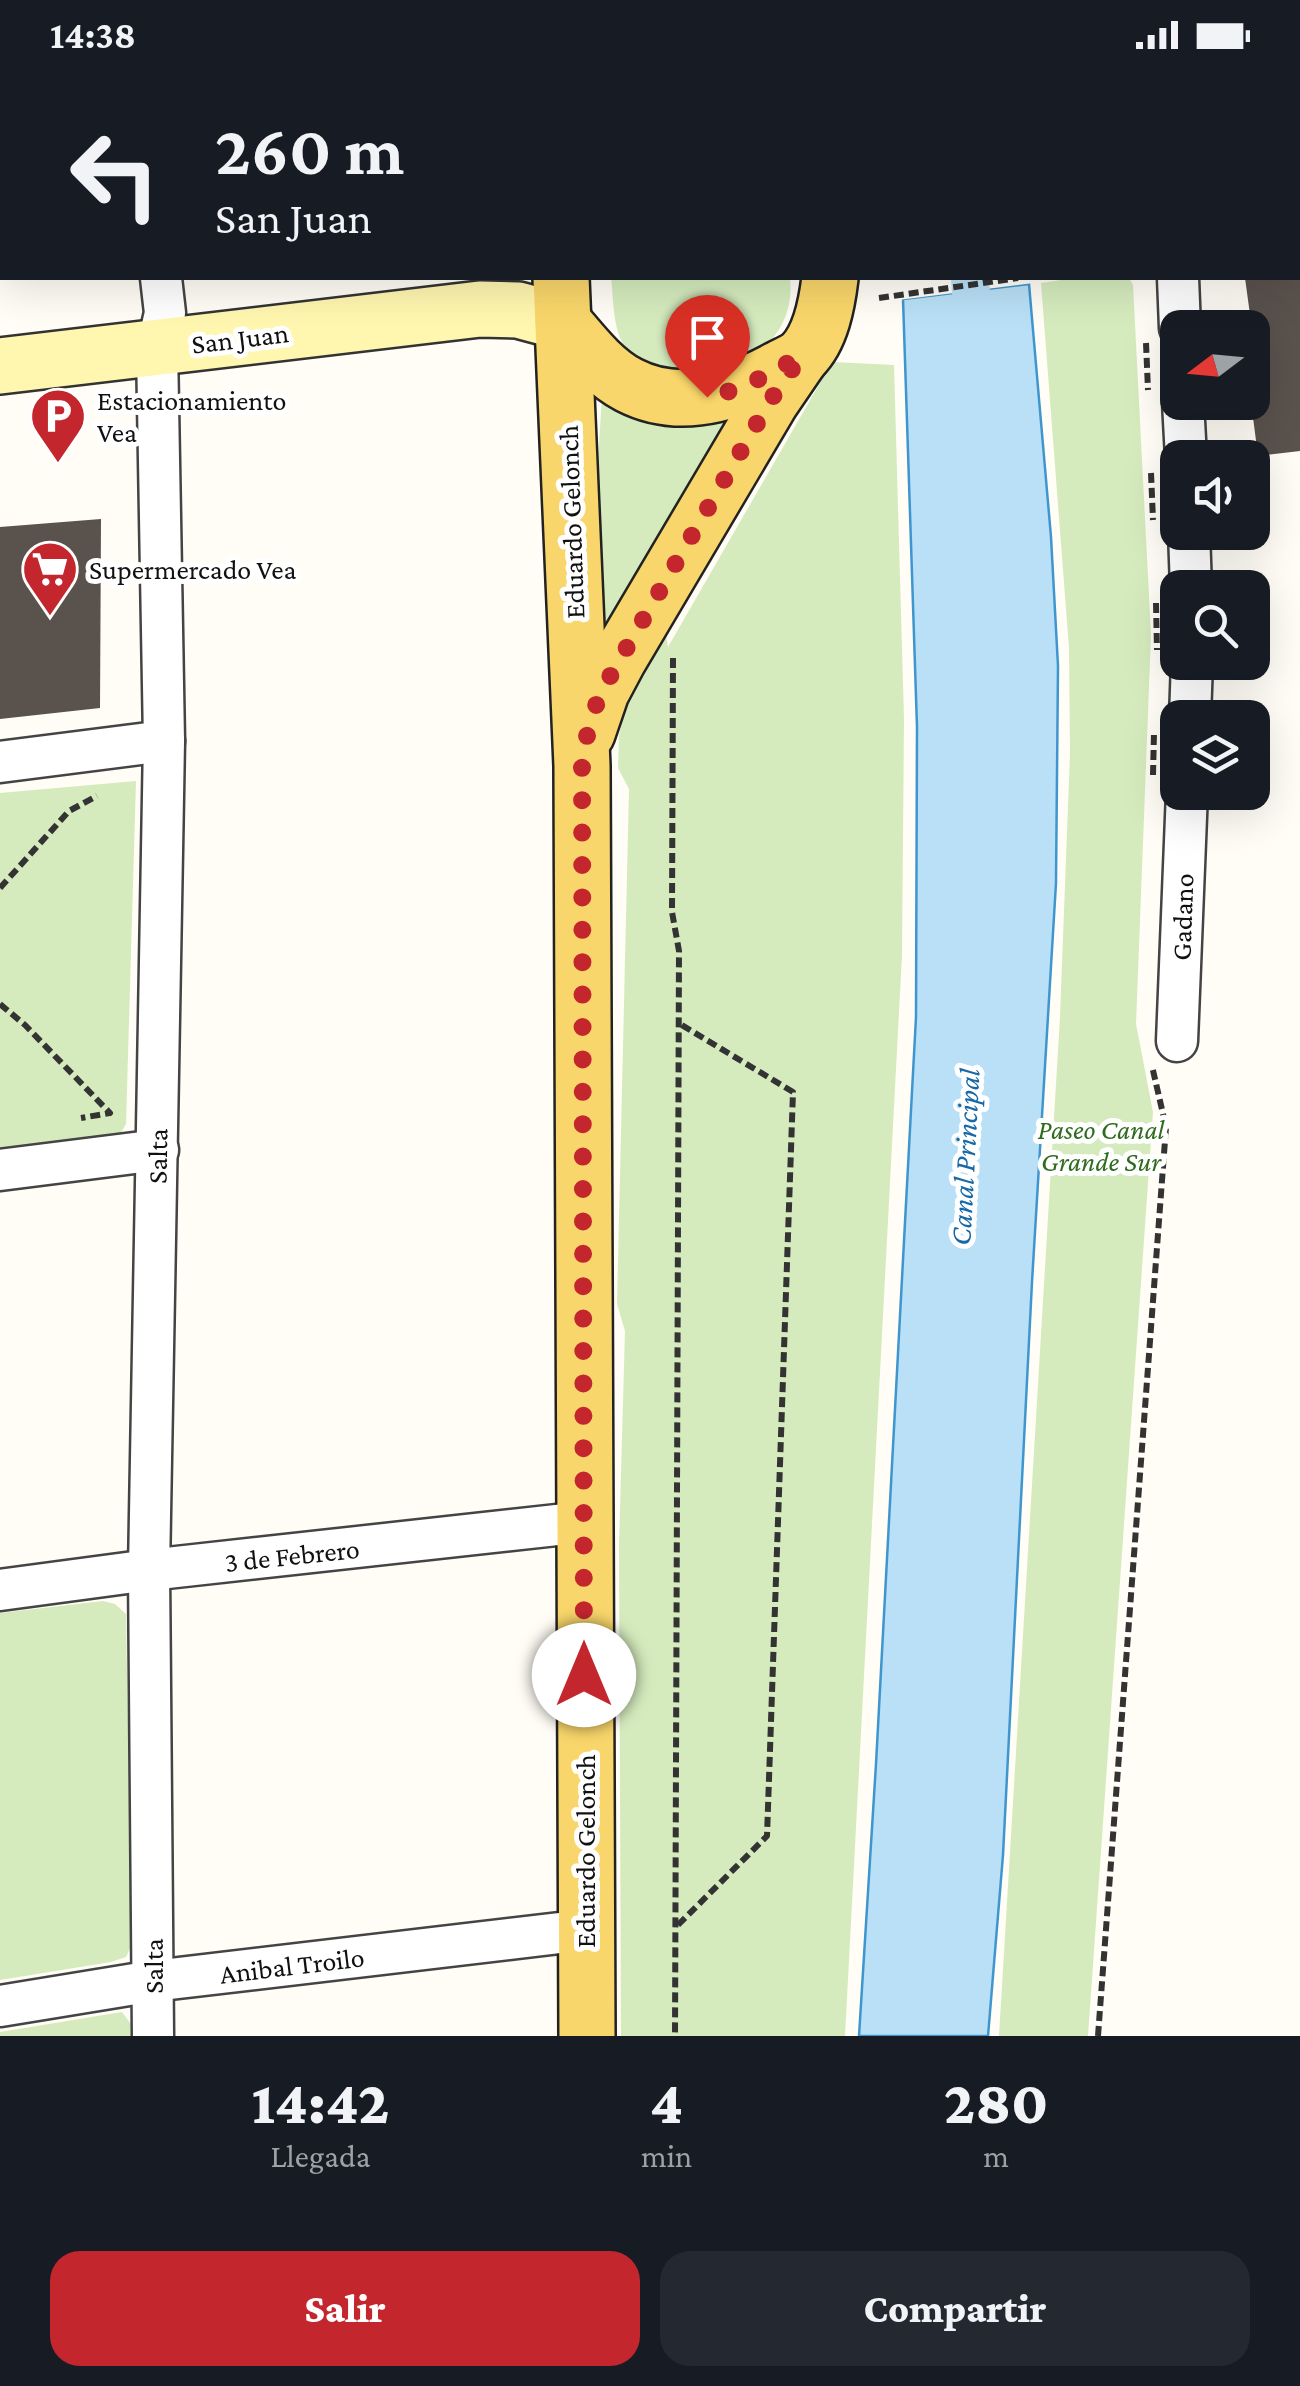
<!DOCTYPE html>
<html lang="es">
<style>
:root{--surface:#171b24;--page:#242831;--text:#f1f3f6;--muted:#9ea1a6;--accent:#c4262e}
body{margin:0;font-family:"Crimson Pro",serif;background:var(--page);color:var(--text);height:100vh;display:flex;flex-direction:column;font-size:38px;white-space:nowrap}
*{box-sizing:border-box;margin:0}
p{font-size:32px;color:var(--muted)}
.icon{flex:none;width:55px;height:55px;fill:none;stroke:currentColor;stroke-width:2;stroke-linecap:round;stroke-linejoin:round}
.map{position:relative;height:1966px;overflow:hidden}
.sheet{display:flex;flex-direction:column;background:var(--surface);flex:1}
.sheet>*{flex:none}
.banner{position:absolute;left:0px;top:0px;width:1300px;height:210px;box-shadow:0 10px 40px #0002;background:#171b24;color:var(--text);overflow:hidden}
.needle{width:65px;rotate:254deg}
.buttons{position:absolute;left:1160px;top:240px;display:grid;gap:20px}
.buttons a{display:grid;place-items:center;width:110px;height:110px;border-radius:20px;background:var(--surface);box-shadow:0 10px 40px #0002;font-size:50px}
.pin{position:absolute;display:grid;place-items:center;width:85px;height:85px;color:#fff;margin:-102px -42px;border-radius:50% 50% 50% 0;rotate:-45deg;box-shadow:0 0 10px #0007}
.pin .icon{rotate:45deg}
.me{position:absolute;width:110px;margin:-55px;rotate:0deg;stroke-linejoin:round;filter:drop-shadow(0 0 8px #0008)}
.turn{display:flex;align-items:center;gap:35px;height:210px;padding:0 50px;font-size:45px}
.turn .icon{width:130px;height:130px;stroke-width:2.5}
.turn b{display:block;font-size:70px;line-height:85px}
.eta{display:flex;justify-content:space-evenly;align-items:center;height:170px;text-align:center}
.eta b{font-size:60px;font-weight:800;line-height:70px}
.button{display:flex;gap:20px;margin-top:auto;padding:20px 50px}
.button a{flex:1;height:115px;border-radius:30px;background:var(--accent);color:#fff;font-size:40px;font-weight:800;line-height:115px;text-align:center}
.button a+a{background:var(--page);color:var(--text)}
.status{display:flex;justify-content:space-between;align-items:center;height:70px;padding:0 50px;background:var(--surface);direction:ltr}
.status svg{height:28px;fill:currentColor}
.map>svg:first-child{display:block}
</style>
<div class="status"><b>14:38</b><svg viewBox="0 0 49 12"><path d="M0 12V9h3v3zM5 12V6h3v6zM10 12V3h3v9zM15 12V0h3v12zM26 1h20v11H26zM47 4h2v5h-2z"/></svg></div>
<div class="map">
<svg width="1300" height="1966" viewBox="0 0 1300 1966">
<rect width="100%" height="100%" fill="#fffdf5"/>
<g fill="#d5ebbd">
<path d="M611 208H790C798 284 712 323 650 292 644 289 634 286 629 281 612 265 614 230 611 208Z"/>
<polygon points="1074,208 1129,208 1133,215 1151,565 1136,954 1153,1042 1088,1966 999,1966 1060,947 1070,684 1069,578 1041,213"/>
<polygon points="832,292 894,295 904,649 902,885 845,1966 621,1966 619,1475 625,1261 617,1234 629,719 618,698 619,666 624,643 632,623 666,564 668,577"/>
<polygon points="602,326 713,352 740,347 598,588 586,584"/>
<polygon points="136,711 126,1054 119,1066 0,1084 0,723"/>
<polygon points="103,1531 115,1534 126,1544 132,1874 126,1887 111,1892 0,1910 0,1543"/>
<polygon points="122,1942 133,1957 133,1966 0,1966 0,1962"/>
</g>
<polygon fill="#b9e0f7" stroke="#3f96cf" stroke-width="2.5" points="1029,214 1051,467 1058,596 1056,813 1032,1212 1003,1785 988,1966 859,1966 876,1694 916,947 917,657 903,229"/>
<polygon fill="#fffdf5" points="1029,209 1034,213 898,230 903,224"/>
<g fill="none" stroke-linecap="round" stroke-linejoin="round">
<polyline stroke="#b9e0f7" stroke-width="38" points="970,208 974,271"/>
</g>
<g fill="#5a524d">
<polygon points="1245,208 1300,208 1300,381 1258,386 1251,332 1252,332 1252,326 1261,325"/>
<polygon points="101,449 100,638 0,649 0,457"/>
</g>
<g fill="none" stroke-linecap="round" stroke-linejoin="round">
<g stroke="#444" stroke-width="45">
<g id="street">
<polyline points="137,0 137,2"/>
<polyline points="1240,0 1240,2"/>
<polyline points="1178,208 1180,258"/>
<polyline points="1183,332 1186,388"/>
<polyline points="1189,462 1191,518"/>
<polyline points="1190,648 1192,592"/>
<polyline points="0,692 164,671"/>
<polyline points="1177,971 1187,722"/>
<polyline points="0,1100 158,1080"/>
<polyline points="0,1520 149,1500 584,1452"/>
<polyline points="0,1936 153,1911 585,1860"/>
<polyline points="153,1966 149,1500 164,671 157,278 165,243 161,208"/>
</g>
</g>
<g stroke="#333" stroke-width="60">
<g id="secondary">
<polyline points="1298,102 1300,102"/>
<polyline points="1298,144 1300,144"/>
<polyline points="0,296 480,239 518,240 563,252"/>
</g>
</g>
<g stroke="#222" stroke-width="60">
<g id="primary">
<polyline points="548,0 549,2"/>
<polyline points="709,0 711,2"/>
<polyline points="561,208 582,696 587,1966"/>
<path d="M563 252C582 274 602 301 629 315 677 340 730 325 775 301 783 296 795 292 802 286 821 267 827 233 830 208"/>
<polyline points="587,663 601,622 618,590 771,331 801,287"/>
</g>
</g>
<g stroke="#333" stroke-width="6" stroke-dasharray="10 5" stroke-linecap="butt">
<polyline points="842,0 843,2"/>
<polyline points="1036,0 1037,2"/>
<polyline points="1087,0 1087,2"/>
<polyline points="879,228 1018,208"/>
<polyline points="1146,273 1148,320"/>
<polyline points="1151,403 1153,450"/>
<polyline points="1156,533 1157,580"/>
<polyline points="673,588 672,842 679,881 675,1966"/>
<polyline points="1153,705 1154,663"/>
<polyline points="0,818 69,741 97,726"/>
<polyline points="0,934 25,955 110,1043 81,1048"/>
<polyline points="678,1855 767,1766 793,1022 680,954"/>
<polyline points="1098,1966 1166,1057 1152,996"/>
</g>
<use href="#street" stroke="#fff" stroke-width="40"/>
<use href="#secondary" stroke="#fff6b0" stroke-width="55"/>
<use href="#primary" stroke="#f9d66b" stroke-width="55"/>
</g>
<g fill="none" stroke-linecap="round" stroke-linejoin="round">
<polyline stroke="#c4262e" stroke-width="18" stroke-dasharray="0 32.4" points="584,1605 582,696 589,654 601,622 770,331 801,286 742,318 707,327"/>
</g>
<defs>
<g id="parking-pin" transform="scale(2.875)"><path d="M0 17L-7.5 6A9.5 9.5 0 1 1 7.5 6Z" fill="#c4262e" stroke="#fff"/><path d="M-3.5-5.5H1a3.5 3.5 0 0 1 0 7H-1V5.5H-3.5ZM-1-3.4V-.6H.8a1.4 1.4 0 0 0 0-2.8Z" fill="#fff"/></g>
<g id="supermarket-pin" transform="scale(2.875)"><path d="M0 17L-7.5 6A9.5 9.5 0 1 1 7.5 6Z" fill="#c4262e" stroke="#fff"/><path d="M-6-5.5h2.5l.6 2H6L4.5 2H-2.5L-4.4-4H-6ZM-1.5 3.2a1.3 1.3 0 1 0 .1 0ZM3 3.2a1.3 1.3 0 1 0 .1 0Z" fill="#fff"/></g>
</defs>
<g fill-rule="evenodd">
<use href="#parking-pin" x="58" y="346"/>
<use href="#supermarket-pin" x="50" y="499"/>
</g>
<g text-anchor="middle" stroke-width="10" stroke-linejoin="round" paint-order="stroke">
<g font-size="28" fill="#111" stroke="#fff">
<text transform="translate(240 268) rotate(-7)" y="10">San Juan</text>
<text transform="translate(571 452) rotate(-92)" y="10">Eduardo Gelonch</text>
<text transform="translate(1182 847) rotate(-88)" y="10">Gadano</text>
<text transform="translate(157 1086) rotate(-89)" y="10">Salta</text>
<text transform="translate(292 1485) rotate(-6)" y="10">3 de Febrero</text>
<text transform="translate(585 1781) rotate(-90)" y="10">Eduardo Gelonch</text>
<text transform="translate(292 1895) rotate(-7)" y="10">Anibal Troilo</text>
<text transform="translate(153 1896) rotate(-90)" y="10">Salta</text>
</g>
<g font-size="28" fill="#111" stroke="#fff" text-anchor="start">
<text x="97" y="340">Estacionamiento<tspan x="97" dy="32">Vea</tspan></text>
<text x="89" y="509">Supermercado Vea</text>
</g>
<g font-size="28" font-style="italic" fill="#2f6b1f" stroke="#fff">
<text x="1101" y="1069">Paseo Canal<tspan x="1101" dy="32">Grande Sur</tspan></text>
</g>
<g font-size="30" font-style="italic" fill="#1768a6" stroke="#fff">
<text transform="translate(965 1087) rotate(-87)" y="10">Canal Principal</text>
</g>
</g>
</svg>
<div class="buttons">
<a><svg class="needle" viewBox="-14 -14 28 28"><path d="M0-13l5 13h-10z" fill="#e53935"/><path d="M0 13l5-13h-10z" fill="#9ea1a6"/></svg></a>
<a><svg class="icon" aria-label="sound" viewBox="0 0 24 24"><path d="M4 9h4l5-4v14l-5-4H4zM17 9q2 3 0 6"/></svg></a>
<a><svg class="icon" aria-label="search" viewBox="0 0 24 24"><circle cx="10" cy="10" r="6"/><path d="M15 15l6 6"/></svg></a>
<a><svg class="icon" aria-label="layers" viewBox="0 0 24 24"><path d="M12 4l9 5-9 5-9-5zM3 14l9 5 9-5"/></svg></a>
</div>
<div class="pin" style="left:707px;top:327px;background:#d93025"><svg class="icon" aria-label="arrive" viewBox="0 0 24 24"><path d="M6 21V4h12l-3 4 3 4H6"/></svg></div>
<svg class="me" style="left:584px;top:1605px" viewBox="-20 -20 40 40"><circle r="19" fill="#fff"/><path d="M0-13L10 11 0 6-10 11z" fill="#c4262e"/></svg>
<div class="banner">
<div class="turn"><svg class="icon" aria-label="left" viewBox="0 0 24 24"><path d="M17 20v-9H6M10 6l-5 5 5 5"/></svg><div><b>260 m</b>San Juan</div></div>
</div>
</div>
<section class="sheet">
<div class="eta">
<div><b>14:42</b><p>Llegada</p></div>
<div><b>4</b><p>min</p></div>
<div><b>280</b><p>m</p></div>
</div>
<div class="button"><a>Salir</a><a>Compartir</a></div>
</section>
